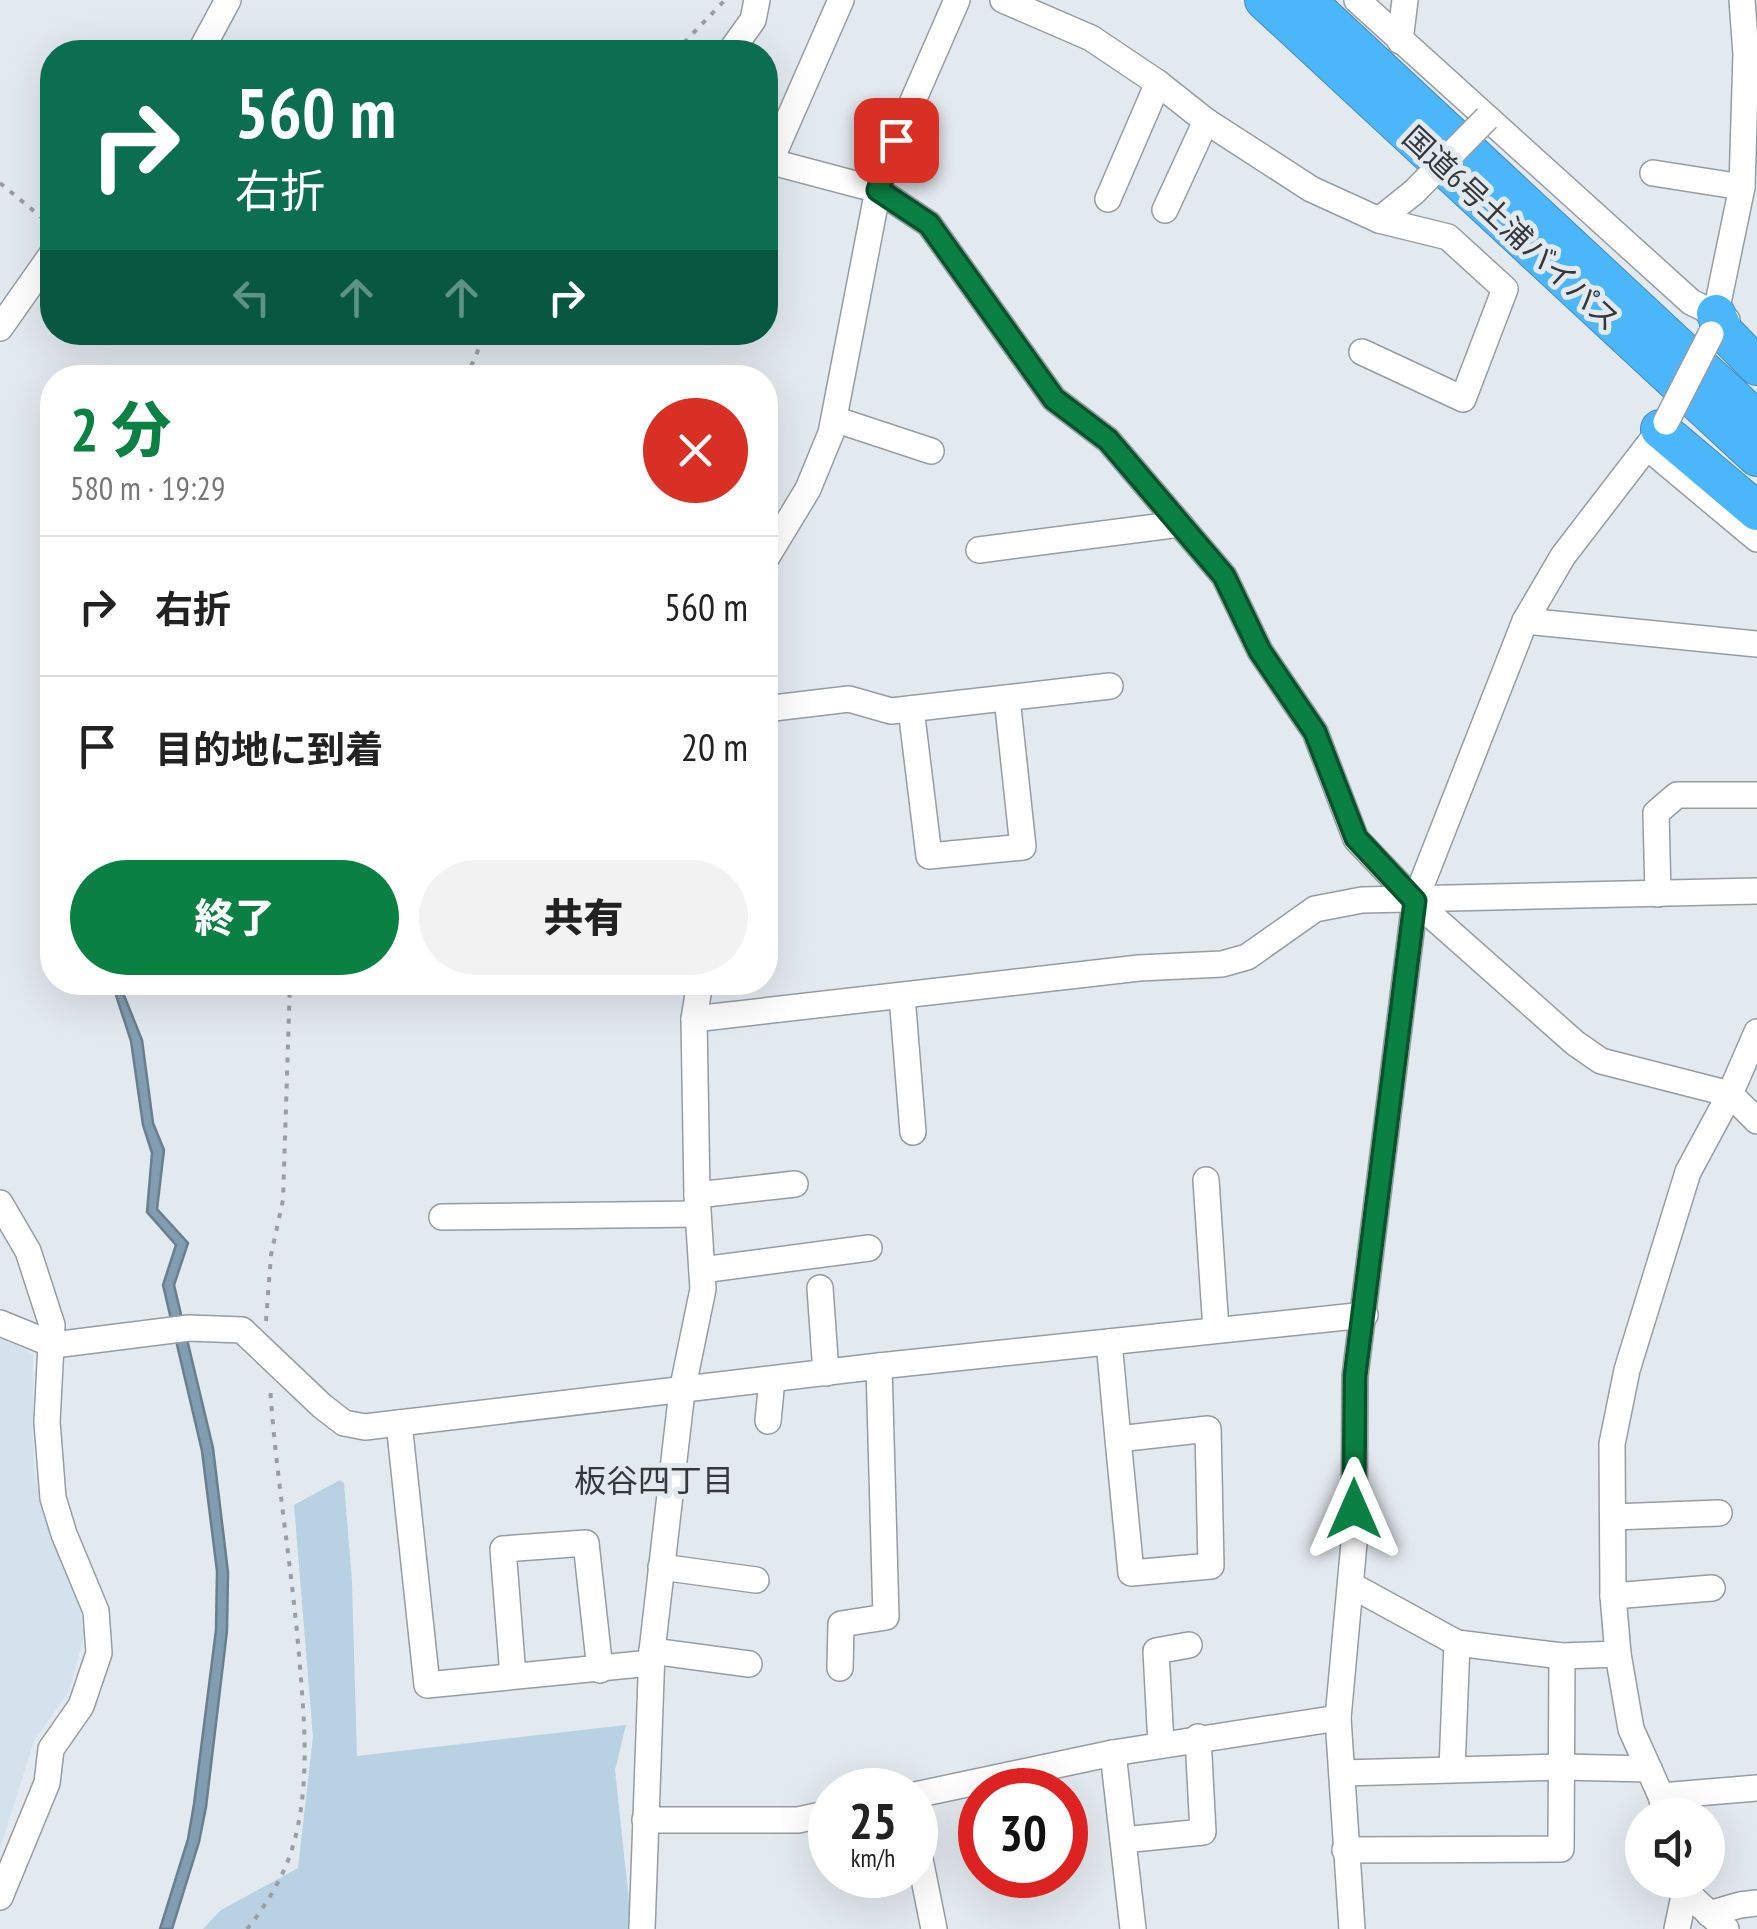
<!DOCTYPE html>
<html lang="ja">
<meta charset="utf-8">
<style>
:root{--surface:#fff;--page:#f2f2f2;--text:#222;--muted:#767676;--line:#e0e0e0;--accent:#0b8043}
body{margin:0;font-family:"PT Sans Narrow","Noto Sans JP",sans-serif;background:var(--page);color:var(--text);height:100vh;display:flex;flex-direction:column;font-size:38px;white-space:nowrap}
*{box-sizing:border-box;margin:0}
p{font-size:32px;color:var(--muted)}
.icon{flex:none;width:55px;height:55px;fill:none;stroke:currentColor;stroke-width:2;stroke-linecap:round;stroke-linejoin:round}
.map{position:relative;flex:1;overflow:hidden}
.details{position:absolute;left:40px;top:365px;width:738px;height:630px;display:flex;flex-direction:column;background:var(--surface);border-radius:40px;box-shadow:0 10px 40px #0002}
.details>*{flex:none}
.top-card{position:absolute;left:40px;top:40px;width:738px;height:305px;border-radius:40px;box-shadow:0 10px 40px #0002;background:#0b6e4f;color:#fff;overflow:hidden}
.fabs{position:absolute;left:1625px;top:1798px;display:grid;gap:20px}
.fabs a{display:grid;place-items:center;width:100px;height:100px;border-radius:50%;background:var(--surface);box-shadow:0 10px 40px #0002;font-size:50px}
.speed{position:absolute;left:808px;top:1768px;display:flex;gap:20px;font-size:50px;font-weight:700;text-align:center}
.speed>*{display:grid;place-content:center;width:130px;height:130px;border-radius:50%;background:var(--surface);box-shadow:0 10px 40px #0002;line-height:1}
.speed small{font-size:25px;font-weight:400}
.speed .limit{border:15px solid #d22;background:#fff;color:#111}
.pin{position:absolute;display:grid;place-items:center;width:85px;height:85px;color:#fff;margin:-42px;border-radius:20px;box-shadow:0 5px 15px #0006}
.me{position:absolute;width:110px;margin:-55px;rotate:0deg;stroke-linejoin:round;filter:drop-shadow(0 0 8px #0008)}
.turn{display:flex;align-items:center;gap:35px;height:210px;padding:0 30px;font-size:45px}
.turn .icon{width:130px;height:130px;stroke-width:2.5}
.turn b{display:block;font-size:70px;line-height:85px}
.lanes{display:flex;align-items:center;height:95px;padding:0 30px;background:#0003;justify-content:center;gap:50px;direction:ltr}
.lanes .off{opacity:.35}
.round{display:grid;place-items:center;flex:none;width:105px;height:105px;border-radius:52px;background:var(--page)}
.head{display:flex;align-items:center;justify-content:space-between;height:170px;padding:0 30px}
h1{font-size:60px;font-weight:800;line-height:75px;color:var(--accent)}
.action{display:flex;gap:20px;margin-top:auto;padding:20px 30px}
.action a{flex:1;height:115px;border-radius:60px;background:var(--accent);color:#fff;font-size:40px;font-weight:800;line-height:115px;text-align:center}
.action a+a{background:var(--page);color:var(--text)}
ul{padding:0;list-style:none}
li{display:flex;align-items:center;gap:30px;height:140px;padding:0 30px;border-top:2px solid var(--line)}
li div{flex:1}
li b{display:block;font-size:38px}
li em{font-style:normal}
.map>svg:first-child{display:block}
</style>
<div class="map">
<svg width="1757" height="1929" viewBox="0 0 1757 1929">
<rect width="100%" height="100%" fill="#e3eaef"/>
<polygon fill="#d4e2ed" points="0,1337 33,1354 34,1470 45,1521 79,1601 84,1637 69,1691 34,1741 0,1849"/>
<polygon fill="#b8d1e3" points="340,1480 344,1483 352,1582 357,1756 626,1725 615,1770 632,1929 203,1929 221,1910 298,1868 313,1737 294,1505"/>
<polygon fill="#819db1" stroke="#6a7f8d" stroke-width="2.5" points="112,983 119,983 142,1040 153,1123 164,1150 157,1209 188,1243 174,1285 213,1448 228,1572 227,1631 206,1807 199,1842 172,1929 160,1929 188,1839 194,1804 216,1630 217,1571 202,1451 163,1285 176,1245 147,1212 152,1153 143,1125 131,1041"/>
<g fill="none" stroke-linecap="round" stroke-linejoin="round">
<g stroke="#969da2" stroke-width="28">
<g id="minor">
<polyline points="1003,0 1091,38 1158,83 1206,121 1311,189 1379,220 1414,192"/>
<polyline points="1357,0 1691,302 1727,320"/>
<polyline points="1400,41 1405,0"/>
<polyline points="200,52 228,0"/>
<polyline points="730,52 753,20 757,0"/>
<polyline points="765,160 878,190 929,224 1054,399 1108,440 1224,576 1260,651 1315,732 1356,839 1415,901 1575,1043 1601,1061 1730,1094 1757,1121"/>
<polyline points="770,162 841,0"/>
<polyline points="1653,173 1742,187"/>
<polyline points="1108,199 1158,83"/>
<polyline points="1165,210 1206,121"/>
<polyline points="1713,327 1742,187 1746,54 1742,0"/>
<polyline points="0,328 52,254"/>
<polyline points="1362,352 1463,399 1505,289 1448,237 1379,220"/>
<polyline points="834,419 931,451"/>
<polyline points="1647,447 1757,539"/>
<polyline points="979,550 1180,524"/>
<polyline points="765,560 808,489 831,433 881,174 957,0"/>
<polyline points="1525,621 1757,644"/>
<polyline points="765,709 849,699 891,711 1110,686"/>
<polyline points="911,709 929,856 1023,847 1007,698"/>
<polyline points="1658,894 1656,813 1677,795 1757,795"/>
<polyline points="902,996 913,1132"/>
<polyline points="694,1019 1139,968 1222,964 1247,957 1315,909 1362,900 1757,891"/>
<polyline points="1206,1180 1216,1330"/>
<polyline points="697,1195 795,1184"/>
<polyline points="0,1203 28,1251 52,1325 47,1422 53,1498 64,1534 96,1611 99,1653 81,1706 51,1749 47,1783 0,1897"/>
<polyline points="442,1217 698,1214"/>
<polyline points="702,1270 869,1248"/>
<polyline points="820,1288 826,1373"/>
<polyline points="0,1323 54,1345 189,1328 242,1330 322,1406 344,1423 365,1427 879,1366 1365,1315"/>
<polyline points="1109,1342 1118,1439 1208,1429 1211,1566 1131,1573 1118,1439"/>
<polyline points="768,1421 772,1379"/>
<polyline points="399,1423 427,1685 651,1663"/>
<polyline points="1613,1517 1719,1513"/>
<polyline points="661,1567 756,1580"/>
<polyline points="1351,1585 1457,1643 1562,1656 1618,1654"/>
<polyline points="1613,1596 1712,1588"/>
<polyline points="652,1651 749,1664"/>
<polyline points="840,1668 841,1624 886,1617 879,1366"/>
<polyline points="513,1676 503,1549 586,1543 600,1670"/>
<polyline points="1161,1745 1156,1651 1189,1645"/>
<polyline points="1113,1753 1133,1929"/>
<polyline points="1452,1769 1457,1643"/>
<polyline points="1342,1773 1561,1767 1649,1769"/>
<polyline points="915,1795 1113,1753 1338,1718"/>
<polyline points="1661,1796 1757,1788"/>
<polyline points="1666,1815 1661,1796 1631,1729 1618,1654 1613,1596 1612,1444 1627,1370 1688,1172 1730,1094 1757,1032"/>
<polyline points="645,1820 798,1820 830,1813"/>
<polyline points="915,1834 934,1929"/>
<polyline points="1123,1840 1203,1832 1198,1737"/>
<polyline points="1345,1850 1561,1849 1562,1656"/>
<polyline points="1685,1891 1726,1929"/>
<polyline points="1709,1914 1740,1905 1757,1903"/>
<polyline points="642,1929 652,1651 682,1391 703,1289 697,1195 694,1019 700,982"/>
<polyline points="1352,1929 1338,1718 1354,1543 1355,1376 1415,901 1525,621 1563,556 1666,422"/>
<polyline points="1677,1929 1685,1891 1682,1880"/>
</g>
</g>
<g stroke="#448ab7" stroke-width="40">
<g id="highway">
<polyline points="1264,0 1757,457"/>
<polyline points="1306,0 1757,420"/>
<polyline points="1716,314 1724,332 1757,366"/>
<polyline points="1660,429 1757,511"/>
</g>
</g>
<g stroke="#989ea1" stroke-width="4" stroke-dasharray="5 8" stroke-linecap="butt">
<polyline points="675,52 725,0"/>
<polyline points="0,183 52,226"/>
<polyline points="466,378 486,332"/>
<polyline points="266,1321 271,1255 283,1200 290,982"/>
<path d="M247 1929C265 1907 284 1876 292 1849 310 1791 305 1727 300 1667 293 1573 276 1479 270 1386"/>
</g>
<use href="#minor" stroke="#fff" stroke-width="25"/>
<use href="#highway" stroke="#4cb6fa" stroke-width="38"/>
<g stroke="#969da2" stroke-width="28" stroke-linecap="butt">
<g id="minor-bridge">
<polyline points="1414,192 1487,118"/>
<polyline points="1666,422 1711,334"/>
</g>
</g>
<use href="#minor-bridge" stroke="#fff" stroke-width="25"/>
</g>
<g fill="none" stroke-linecap="round" stroke-linejoin="round">
<g stroke="#07532c" stroke-width="25">
<polyline id="route" points="896,140 878,190 929,224 1054,399 1108,440 1224,576 1260,651 1315,732 1356,838 1415,901 1355,1376 1354,1509"/>
</g>
<use href="#route" stroke="#0b8043" stroke-width="18"/>
</g>
<g text-anchor="middle" stroke-width="10" stroke-linejoin="round" paint-order="stroke">
<g font-size="30" fill="#35383a" stroke="#e3eaef">
<text transform="translate(1511 229) rotate(43)" y="10">国道6号土浦バイパス</text>
</g>
<g font-size="32" fill="#35383a" stroke="#e3eaef">
<text x="654" y="1492">板谷四丁目</text>
</g>
</g>
</svg>
<div class="fabs">
<a><svg class="icon" aria-label="sound" viewBox="0 0 24 24"><path d="M4 9h4l5-4v14l-5-4H4zM17 9q2 3 0 6"/></svg></a>
</div>
<div class="speed"><div>25<small>km/h</small></div><div class="limit">30</div></div>
<div class="pin" style="left:896px;top:140px;background:#d93025"><svg class="icon" aria-label="arrive" viewBox="0 0 24 24"><path d="M6 21V4h12l-3 4 3 4H6"/></svg></div>
<svg class="me" style="left:1354px;top:1509px" viewBox="-20 -20 40 40"><path d="M0-17L14 15 0 8-14 15z" fill="#0b8043" stroke="#fff" stroke-width="4"/></svg>
<div class="top-card">
<div class="turn"><svg class="icon" aria-label="right" viewBox="0 0 24 24"><path d="M7 20v-9h11M14 6l5 5-5 5"/></svg><div><b>560 m</b>右折</div></div>
<div class="lanes"><svg class="icon off" aria-label="left" viewBox="0 0 24 24"><path d="M17 20v-9H6M10 6l-5 5 5 5"/></svg><svg class="icon off" aria-label="ahead" viewBox="0 0 24 24"><path d="M12 20V5M6 11l6-6 6 6"/></svg><svg class="icon off" aria-label="ahead" viewBox="0 0 24 24"><path d="M12 20V5M6 11l6-6 6 6"/></svg><svg class="icon" aria-label="right" viewBox="0 0 24 24"><path d="M7 20v-9h11M14 6l5 5-5 5"/></svg></div>
</div>
<section class="details">
<div class="head"><div><h1>2 分</h1><p>580 m · 19:29</p></div><a class="round" style="background:#d93025;color:#fff"><svg class="icon" aria-label="close" viewBox="0 0 24 24"><path d="M6 6l12 12M18 6L6 18"/></svg></a></div>
<ul>
<li><svg class="icon" aria-label="right" viewBox="0 0 24 24"><path d="M7 20v-9h11M14 6l5 5-5 5"/></svg><div><b>右折</b></div><em>560 m</em></li>
<li><svg class="icon" aria-label="arrive" viewBox="0 0 24 24"><path d="M6 21V4h12l-3 4 3 4H6"/></svg><div><b>目的地に到着</b></div><em>20 m</em></li>
</ul>
<div class="action"><a>終了</a><a>共有</a></div>
</section>
</div>
